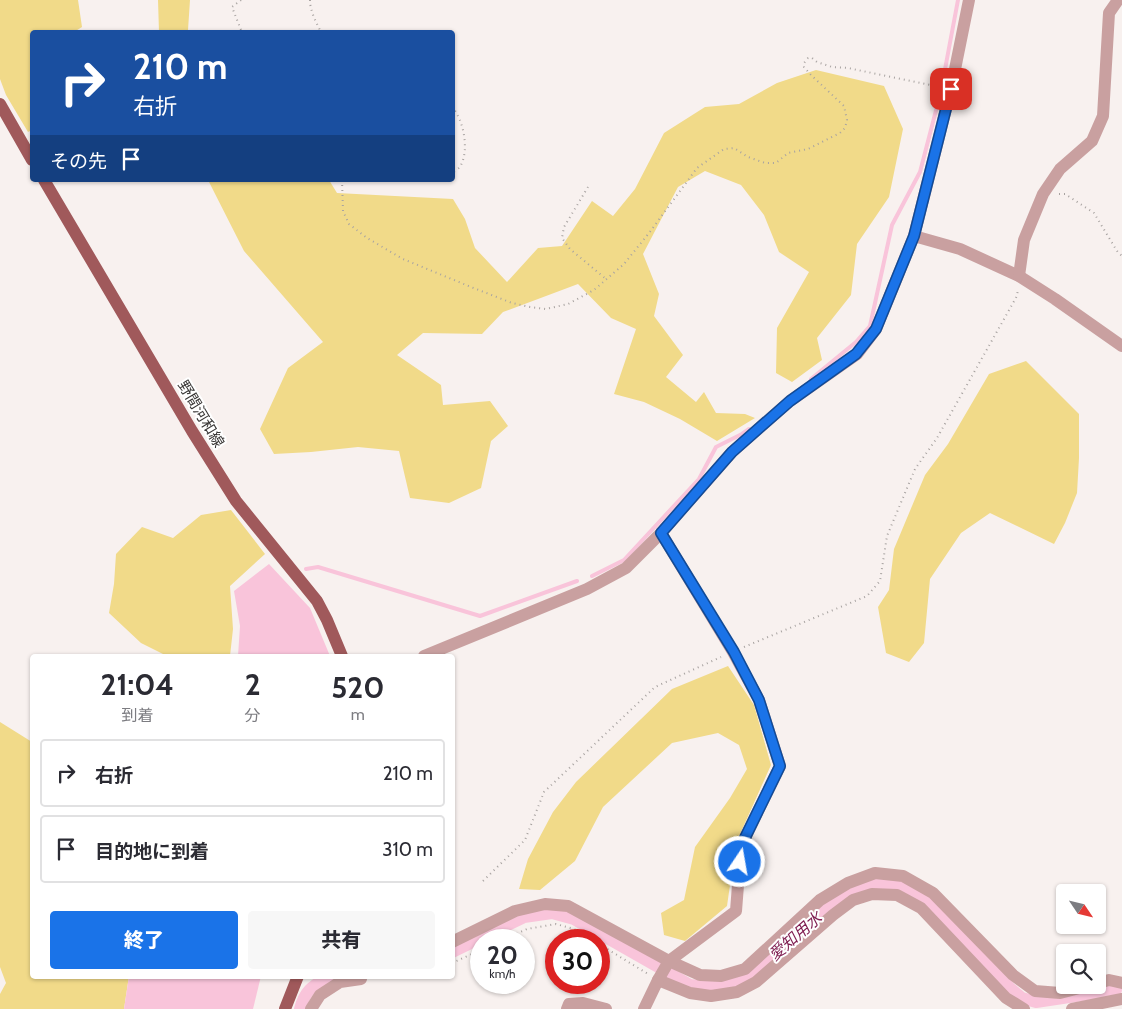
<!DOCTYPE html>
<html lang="ja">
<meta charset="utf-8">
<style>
:root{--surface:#fff;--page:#f7f7f7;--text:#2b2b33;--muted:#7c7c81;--line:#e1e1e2;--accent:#1a73e8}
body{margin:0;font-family:Cabin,"Noto Sans JP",sans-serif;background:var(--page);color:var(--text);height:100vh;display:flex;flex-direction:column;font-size:19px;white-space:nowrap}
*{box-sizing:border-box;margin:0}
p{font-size:16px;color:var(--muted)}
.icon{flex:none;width:28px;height:28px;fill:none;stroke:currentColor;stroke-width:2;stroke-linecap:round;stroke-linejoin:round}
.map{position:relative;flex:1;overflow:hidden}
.details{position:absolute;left:30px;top:654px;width:425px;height:325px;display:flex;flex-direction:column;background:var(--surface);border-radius:5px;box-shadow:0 1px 4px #0004}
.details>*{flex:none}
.hud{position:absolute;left:30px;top:30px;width:425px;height:152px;border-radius:5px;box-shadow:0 1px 4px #0004;background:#1a4fa0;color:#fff;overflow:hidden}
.needle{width:32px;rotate:125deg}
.fabs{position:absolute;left:1056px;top:884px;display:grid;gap:10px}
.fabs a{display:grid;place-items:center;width:50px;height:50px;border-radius:5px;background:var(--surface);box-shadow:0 1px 4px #0004;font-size:25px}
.speed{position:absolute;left:470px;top:929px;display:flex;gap:10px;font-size:25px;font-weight:700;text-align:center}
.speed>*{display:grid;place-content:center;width:65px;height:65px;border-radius:50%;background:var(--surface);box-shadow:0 1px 4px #0004;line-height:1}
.speed small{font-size:12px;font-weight:400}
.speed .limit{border:8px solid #d22;background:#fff;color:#111}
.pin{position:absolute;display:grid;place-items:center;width:42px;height:42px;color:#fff;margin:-21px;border-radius:10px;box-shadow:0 2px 8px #0006}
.me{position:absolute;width:55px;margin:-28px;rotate:12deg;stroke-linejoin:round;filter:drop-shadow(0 0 4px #0008)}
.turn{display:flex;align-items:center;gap:18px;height:105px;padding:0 20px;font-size:22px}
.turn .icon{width:65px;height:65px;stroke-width:2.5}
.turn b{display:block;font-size:35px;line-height:42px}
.then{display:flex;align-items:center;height:48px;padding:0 20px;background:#0003;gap:10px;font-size:19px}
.eta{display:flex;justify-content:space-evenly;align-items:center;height:85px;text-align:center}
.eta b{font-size:30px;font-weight:800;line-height:35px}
.button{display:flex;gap:10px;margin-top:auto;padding:10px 20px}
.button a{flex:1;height:58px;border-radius:5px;background:var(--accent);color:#fff;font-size:20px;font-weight:800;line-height:58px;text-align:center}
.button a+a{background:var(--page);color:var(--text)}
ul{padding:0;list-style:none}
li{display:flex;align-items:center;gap:15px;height:68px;margin:0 10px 8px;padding:0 10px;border:2px solid var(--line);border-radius:5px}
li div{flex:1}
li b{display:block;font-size:19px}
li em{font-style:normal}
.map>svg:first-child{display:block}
</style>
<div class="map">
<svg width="1122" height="1009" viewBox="0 0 1122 1009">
<rect width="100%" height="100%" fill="#f8f1ef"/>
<g fill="#f1da89">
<polygon points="0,0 78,0 82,27 74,32 32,32 32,130 28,132 6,95 0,79"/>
<polygon points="158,0 190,0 188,30 191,32 159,32"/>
<polygon points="816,70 884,86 903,129 889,197 857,244 851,295 817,338 822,360 792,382 776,373 777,328 809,272 779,252 764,215 741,185 705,171 678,187 643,254 659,294 654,316 683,355 666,377 696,402 704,392 716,413 745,414 755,418 717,441 680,419 644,402 614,394 636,329 611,318 578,284 503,312 482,334 423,333 397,355 441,385 443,405 490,401 508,426 491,441 481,488 449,503 410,498 399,451 358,447 311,452 274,454 260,429 288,368 323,342 244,251 208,180 329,180 337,193 453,199 465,219 475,248 507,282 538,248 562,246 592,201 613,216 635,189 664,133 705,107 739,104 777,83"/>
<polygon points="1026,361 1079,414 1079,458 1077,493 1065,523 1054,544 990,513 961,533 930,579 924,643 909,662 886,653 878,607 889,590 894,549 925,475 948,444 989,374"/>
<polygon points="231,510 265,554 230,586 233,629 230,656 167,656 141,643 109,613 114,584 116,554 142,527 173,538 201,515"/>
<polygon points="728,666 754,705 771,765 736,843 727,906 685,941 664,935 661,913 684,900 695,847 730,798 747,769 739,745 718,733 672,743 603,807 575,861 540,890 519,889 528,859 553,812 576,782 672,689"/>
<polygon points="0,722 32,742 32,976 129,976 124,1009 0,1009 0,994 6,983 0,967"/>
</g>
<g fill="#f9c4da">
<polygon points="269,564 310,608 330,656 238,656 240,626 234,591"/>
<polygon points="129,976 261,976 253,1009 124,1009"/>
</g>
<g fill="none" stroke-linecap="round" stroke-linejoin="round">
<g stroke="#f9c4da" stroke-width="4">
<polyline points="943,80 958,0"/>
<polyline points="811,379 856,342 870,326 892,225 920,172 940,95"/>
<polyline points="306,569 318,567 480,616 577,581"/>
<polyline points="592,576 624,560 699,479 716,447 742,434 749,429"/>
</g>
<g stroke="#f9c4da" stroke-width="12">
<polyline points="452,952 524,917 552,913 574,919 690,985 710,987 732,983 751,974 828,907 849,892 872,884 899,886 928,899 1010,988 1022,998 1036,1002 1116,990"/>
<path d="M300 1009C305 990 313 986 329 976"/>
</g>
<g stroke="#a8a3a1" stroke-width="2" stroke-dasharray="1 4" stroke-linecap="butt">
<polyline points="241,0 232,7 241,30 243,32"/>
<path d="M310 0C310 11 316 22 321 32"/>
<path d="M452 107C464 120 469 150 461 165 460 168 455 171 452 173"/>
<polyline points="342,180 343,211 349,224 367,238 403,259 471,287 512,303 530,307 546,309 568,304 594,290 624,264 649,233 697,168 724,149 734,148 748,157 765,163 776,163 788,153 808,149 840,133 845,128 847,120 844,106 811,75 804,67 804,63 808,58 812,58 817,62 832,67 848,68 940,87"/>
<polyline points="588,187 564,227 562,238 570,249 606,279"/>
<polyline points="1059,194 1065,194 1094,213 1117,251 1122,256"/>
<polyline points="744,647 867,596 880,581 887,536 915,469 937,438 1017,296 1018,289"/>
<polyline points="483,881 525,840 544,792 655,687 721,657"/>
<polyline points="503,940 527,929 556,924 574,929 591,940"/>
<polyline points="599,944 648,974"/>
<polyline points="452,963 481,950"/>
<polyline points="373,978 394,976"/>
</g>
<g stroke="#c9a0a0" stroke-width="12">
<polyline points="914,236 960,249 1019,276 1055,299 1122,346"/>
<polyline points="1019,276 1024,240 1043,194 1060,169 1092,141 1103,116 1109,13 1118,0"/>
<polyline points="424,656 587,589 626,568 661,533 732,452 790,401 857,354 876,329 914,236 951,89 969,0"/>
<polyline points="452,942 515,911 545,904 568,906 669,961 700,975 721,976 745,969 820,900 848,883 875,873 903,876 933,893 1013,975 1035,991 1060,993 1091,985"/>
<polyline points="658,980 690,993 711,996 737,992 756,982 833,915 853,900 872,894 897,895 921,908 1006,998 1024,1009"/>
<polyline points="1098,983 1109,980 1122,983"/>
<polyline points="311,1009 320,995 340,982 361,979"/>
<polyline points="567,1009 569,1004 583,1003 606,1009"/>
<polyline points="644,1009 658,980 669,961 736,911 741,846 780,766 759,700 733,652 661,533"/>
<polyline points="1072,1009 1122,999"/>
</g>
<g stroke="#a0595b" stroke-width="12">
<polyline points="0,104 32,160"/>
<polyline points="44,180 192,431 236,501 317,601 327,620 342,656"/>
<polyline points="285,1009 298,976"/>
</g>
</g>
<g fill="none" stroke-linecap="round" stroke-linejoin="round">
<g stroke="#114b97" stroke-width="12">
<polyline id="route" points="740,862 741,846 780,766 759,700 734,652 661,533 732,452 790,401 856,354 876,329 914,236 951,89"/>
</g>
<use href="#route" stroke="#1a73e8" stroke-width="9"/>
</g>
<g text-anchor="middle" stroke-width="4" stroke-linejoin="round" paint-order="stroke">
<g font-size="15" fill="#383635" stroke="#fff">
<text transform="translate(201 414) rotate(59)" y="5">野間河和線</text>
</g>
<g font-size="16" font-style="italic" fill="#801f52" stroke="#fff">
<text transform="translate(795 936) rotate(-41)" y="6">愛知用水</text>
</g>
</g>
</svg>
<div class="fabs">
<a><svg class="needle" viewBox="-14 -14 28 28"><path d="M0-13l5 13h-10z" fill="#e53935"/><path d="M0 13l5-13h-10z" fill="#7c7c81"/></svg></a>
<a><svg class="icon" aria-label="search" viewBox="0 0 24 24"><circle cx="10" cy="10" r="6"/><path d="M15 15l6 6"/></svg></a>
</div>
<div class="speed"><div>20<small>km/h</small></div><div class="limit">30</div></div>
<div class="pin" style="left:951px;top:89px;background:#d93025"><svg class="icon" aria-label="arrive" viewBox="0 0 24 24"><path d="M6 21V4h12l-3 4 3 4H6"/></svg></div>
<svg class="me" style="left:740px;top:862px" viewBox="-20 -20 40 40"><circle r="17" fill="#1a73e8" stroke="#fff" stroke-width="3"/><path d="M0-11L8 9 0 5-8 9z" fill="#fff"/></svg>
<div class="hud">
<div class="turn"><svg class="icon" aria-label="right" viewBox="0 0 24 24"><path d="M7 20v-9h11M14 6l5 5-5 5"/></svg><div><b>210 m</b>右折</div></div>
<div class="then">その先<svg class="icon" aria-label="arrive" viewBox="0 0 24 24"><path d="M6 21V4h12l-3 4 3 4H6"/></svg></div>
</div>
<section class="details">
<div class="eta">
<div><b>21:04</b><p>到着</p></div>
<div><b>2</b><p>分</p></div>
<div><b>520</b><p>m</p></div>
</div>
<ul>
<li><svg class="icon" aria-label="right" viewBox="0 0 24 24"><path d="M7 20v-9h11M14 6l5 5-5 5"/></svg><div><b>右折</b></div><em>210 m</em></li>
<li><svg class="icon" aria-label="arrive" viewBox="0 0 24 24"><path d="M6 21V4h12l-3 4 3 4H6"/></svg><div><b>目的地に到着</b></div><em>310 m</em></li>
</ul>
<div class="button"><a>終了</a><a>共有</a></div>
</section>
</div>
